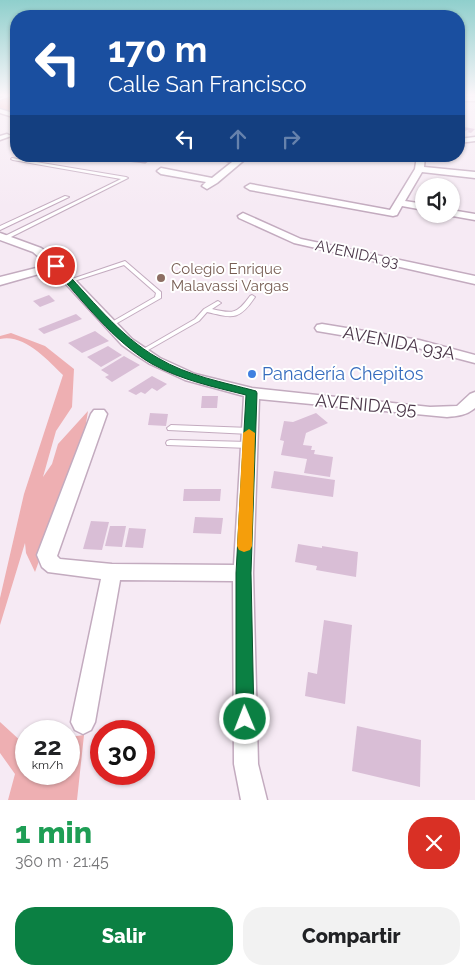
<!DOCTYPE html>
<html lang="es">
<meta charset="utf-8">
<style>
:root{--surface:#fff;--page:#f2f2f2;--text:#202124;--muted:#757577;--accent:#0b8043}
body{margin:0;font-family:Raleway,sans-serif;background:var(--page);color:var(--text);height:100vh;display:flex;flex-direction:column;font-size:19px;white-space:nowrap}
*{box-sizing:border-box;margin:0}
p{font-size:16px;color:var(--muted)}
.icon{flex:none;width:28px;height:28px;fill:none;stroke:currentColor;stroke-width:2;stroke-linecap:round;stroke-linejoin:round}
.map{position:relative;height:800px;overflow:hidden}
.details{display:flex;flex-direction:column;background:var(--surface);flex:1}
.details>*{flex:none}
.top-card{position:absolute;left:10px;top:10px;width:455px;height:152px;border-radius:20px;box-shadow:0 1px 4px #0004;background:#1a4fa0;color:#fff;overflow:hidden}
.tools{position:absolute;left:415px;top:178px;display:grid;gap:10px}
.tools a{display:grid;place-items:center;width:45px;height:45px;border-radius:50%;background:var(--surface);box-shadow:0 1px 4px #0004;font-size:25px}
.speed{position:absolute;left:15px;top:720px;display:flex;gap:10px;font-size:25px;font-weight:700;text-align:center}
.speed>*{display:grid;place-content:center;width:65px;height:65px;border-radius:50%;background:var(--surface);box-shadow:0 1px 4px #0004;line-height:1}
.speed small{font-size:12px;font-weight:400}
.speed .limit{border:8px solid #d22;background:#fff;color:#111}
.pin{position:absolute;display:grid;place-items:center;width:42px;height:42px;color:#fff;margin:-21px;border:2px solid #fff;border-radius:50%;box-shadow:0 1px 5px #0007}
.me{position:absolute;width:55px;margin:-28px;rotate:359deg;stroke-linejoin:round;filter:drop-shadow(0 0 4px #0008)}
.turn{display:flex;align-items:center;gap:18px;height:105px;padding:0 15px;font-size:22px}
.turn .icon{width:65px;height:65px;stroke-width:2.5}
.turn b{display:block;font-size:35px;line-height:42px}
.lanes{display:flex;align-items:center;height:48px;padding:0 15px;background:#0003;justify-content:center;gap:25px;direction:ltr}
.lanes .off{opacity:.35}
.round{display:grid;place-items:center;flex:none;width:52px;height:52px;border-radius:20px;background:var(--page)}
.head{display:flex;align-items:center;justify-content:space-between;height:85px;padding:0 15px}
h1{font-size:30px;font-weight:800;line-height:38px;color:#1e9e55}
.cta{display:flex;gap:10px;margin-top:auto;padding:10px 15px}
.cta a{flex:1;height:58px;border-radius:20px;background:var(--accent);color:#fff;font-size:20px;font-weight:800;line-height:58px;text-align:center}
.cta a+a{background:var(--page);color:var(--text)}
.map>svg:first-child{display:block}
</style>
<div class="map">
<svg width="475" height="800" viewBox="0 0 475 800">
<rect width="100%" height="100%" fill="#f6eaf4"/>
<g fill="#eeafb2">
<polygon points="0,95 16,95 16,114 0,109"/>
<path d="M11 333 45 346 74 369 72 407 56 431 43 477 52 464 58 444 88 411 84 436 35 572 26 553 25 543 0 625V598L24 494 63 375C48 360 23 333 0 339V336Z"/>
<polygon points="0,722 23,743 26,742 26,774 69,774 69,737 84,735 77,800 8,800 15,774 0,753"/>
</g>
<g fill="#d9bed6">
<polygon points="459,126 475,129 471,133 467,132 469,131 467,130 464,132 459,131"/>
<polygon points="49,295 55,301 40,307 33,301"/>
<polygon points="76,314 82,319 44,334 38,329"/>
<polygon points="95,331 109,341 82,353 68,343"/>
<polygon points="108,346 122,355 101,367 87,357"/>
<polygon points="124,356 140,365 112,382 105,377 109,375 101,370"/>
<polygon points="152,376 167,384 157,391 152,388 145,394 141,392 136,395 128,391"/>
<polygon points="202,396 218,396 217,408 201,408"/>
<polygon points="150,413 168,414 166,426 148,425"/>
<polygon points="316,413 328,423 306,433 303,445 312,446 311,450 315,450 314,454 333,457 330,477 304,473 307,459 281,455 284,441 280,440 284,421 293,422"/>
<polygon points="274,471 335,480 333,497 271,488"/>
<polygon points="184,489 221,489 220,501 183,501"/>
<polygon points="195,517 223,518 221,534 193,533"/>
<polygon points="91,521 109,522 102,550 83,549"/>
<polygon points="110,526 126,526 122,547 105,546"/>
<polygon points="129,528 146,529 143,548 125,547"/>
<polygon points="298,544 322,548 322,546 358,552 356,577 316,570 317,566 295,562"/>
<polygon points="324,620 352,625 345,704 305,696 308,672 317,674"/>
<polygon points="357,726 421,740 420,787 352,771"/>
</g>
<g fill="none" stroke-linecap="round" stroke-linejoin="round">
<g stroke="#c3abbf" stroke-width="2">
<g id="lane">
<polygon points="7,95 13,95 0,100 0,98"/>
<polygon points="12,158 126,177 128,178 5,240 3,239 3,237 121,179 13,160 11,159"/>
<polygon points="65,196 69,197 0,230 0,226"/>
<polygon points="125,261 161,292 161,298 112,326 110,325 109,324 110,323 155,297 156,293 124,265 71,282 67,282 66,281"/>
<path d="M252 295 255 297C239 321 233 318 207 312L199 321 143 353 141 354 138 352 195 319 204 309 216 302 218 301 221 303 212 309C233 314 237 314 250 296Z"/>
<polygon points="171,425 250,428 254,431 250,434 168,430 167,428"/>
<polygon points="170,440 249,442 252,443 253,445 252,447 249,448 167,445 166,443 167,441"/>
</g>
</g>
<g stroke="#c3abbf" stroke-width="3">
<g id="street">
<rect x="459" y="97" width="16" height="4"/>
<polygon points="0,109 16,114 16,118 0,113"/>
<polygon points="7,134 11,136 0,140 0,136"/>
<polygon points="475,137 475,141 459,143 459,139"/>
<polygon points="113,156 154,156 145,162 117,159"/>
<polygon points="205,156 237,158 249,156 217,183 207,189 202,186 206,182 161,174 157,171 161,168 212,178 232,162"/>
<polygon points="417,156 425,156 424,167 475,172 475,178 422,172 405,201 424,204 424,210 402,206 397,215 393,216 250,190 245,187 250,184 390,210 415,169"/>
<polygon points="451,210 475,214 475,220 447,215 447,214 451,214"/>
<polygon points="243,213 301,239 475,276 475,284 294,243 239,218 238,216"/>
<path d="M0 233 41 248 51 255 132 339 160 358 195 374 252 388 430 407 457 406 470 394 475 392V408C467 415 458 416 447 417L259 399 253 573 258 764 267 800H241L234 764 233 581 120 580 95 722 91 730 83 734 75 730 71 722 101 579 48 572 42 567 37 555 91 414 94 410H104L107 414 57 556 60 559 112 564 234 565 244 396 185 380 150 364 136 355 122 345 53 270 0 285V277L48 265 33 252 0 240Z"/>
<polygon points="322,324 419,340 475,355 475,363 418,348 317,331 315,328 317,325"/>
</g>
</g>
<use href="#lane" fill="#fff" fill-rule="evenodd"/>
<use href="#street" fill="#fff" fill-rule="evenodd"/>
</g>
<linearGradient id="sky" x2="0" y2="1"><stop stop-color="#8fcfcc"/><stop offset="0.46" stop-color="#fbf6fa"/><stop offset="1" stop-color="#fbf6fa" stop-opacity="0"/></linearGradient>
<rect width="475" height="207" fill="url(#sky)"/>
<path fill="#0b8043" stroke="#07532c" d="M56 264 59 265C90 297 119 336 158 358 188 376 223 382 256 391L257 393 251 573 254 719 252 725 245 728 239 725 236 719V573L246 395C214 387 181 380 152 364 114 342 82 300 53 268L52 266Z"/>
<polygon fill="#f59e0b" points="249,429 255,433 252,546 250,550 244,552 239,550 237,546 243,433"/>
<circle fill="#8d6e63" stroke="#fff" stroke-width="2" cx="161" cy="278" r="5"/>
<circle fill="#3f7fe0" stroke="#fff" stroke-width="2" cx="252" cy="374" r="5"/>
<g text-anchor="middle" stroke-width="4" stroke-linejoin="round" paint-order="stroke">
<g font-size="15" fill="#4b3749" stroke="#fff">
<text transform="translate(357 254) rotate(12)" y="5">AVENIDA 93</text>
</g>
<g font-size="15" fill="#785e54" stroke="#fff" text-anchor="start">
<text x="171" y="274">Colegio Enrique<tspan x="171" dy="17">Malavassi Vargas</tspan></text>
</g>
<g font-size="18" fill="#4b3749" stroke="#fff">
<text transform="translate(399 343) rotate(11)" y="6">AVENIDA 93A</text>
<text transform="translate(366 405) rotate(5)" y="6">AVENIDA 95</text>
</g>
<g font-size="18" fill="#366cbe" stroke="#fff" text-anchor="start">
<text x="262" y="380">Panadería Chepitos</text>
</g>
</g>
</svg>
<div class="tools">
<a><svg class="icon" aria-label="sound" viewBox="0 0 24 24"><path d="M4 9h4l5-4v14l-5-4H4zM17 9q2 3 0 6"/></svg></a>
</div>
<div class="speed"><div>22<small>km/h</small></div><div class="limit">30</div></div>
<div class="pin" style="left:56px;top:266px;background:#d93025"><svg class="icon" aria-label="arrive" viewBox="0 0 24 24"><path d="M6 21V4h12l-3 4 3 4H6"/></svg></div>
<svg class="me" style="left:245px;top:719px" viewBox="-20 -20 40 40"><circle r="17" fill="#0b8043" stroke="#fff" stroke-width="3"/><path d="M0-11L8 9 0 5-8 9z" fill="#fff"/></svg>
<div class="top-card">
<div class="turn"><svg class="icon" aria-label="left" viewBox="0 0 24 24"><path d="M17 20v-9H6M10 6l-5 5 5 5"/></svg><div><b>170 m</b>Calle San Francisco</div></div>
<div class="lanes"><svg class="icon" aria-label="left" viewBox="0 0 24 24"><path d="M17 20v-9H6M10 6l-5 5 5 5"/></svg><svg class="icon off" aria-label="ahead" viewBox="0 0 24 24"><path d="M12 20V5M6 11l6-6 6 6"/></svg><svg class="icon off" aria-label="right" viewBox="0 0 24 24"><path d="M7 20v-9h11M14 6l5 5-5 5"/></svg></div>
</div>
</div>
<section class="details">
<div class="head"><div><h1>1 min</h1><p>360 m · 21:45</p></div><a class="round" style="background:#d93025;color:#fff"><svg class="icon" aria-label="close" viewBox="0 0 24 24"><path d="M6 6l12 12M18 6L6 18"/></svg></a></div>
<div class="cta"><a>Salir</a><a>Compartir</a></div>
</section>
